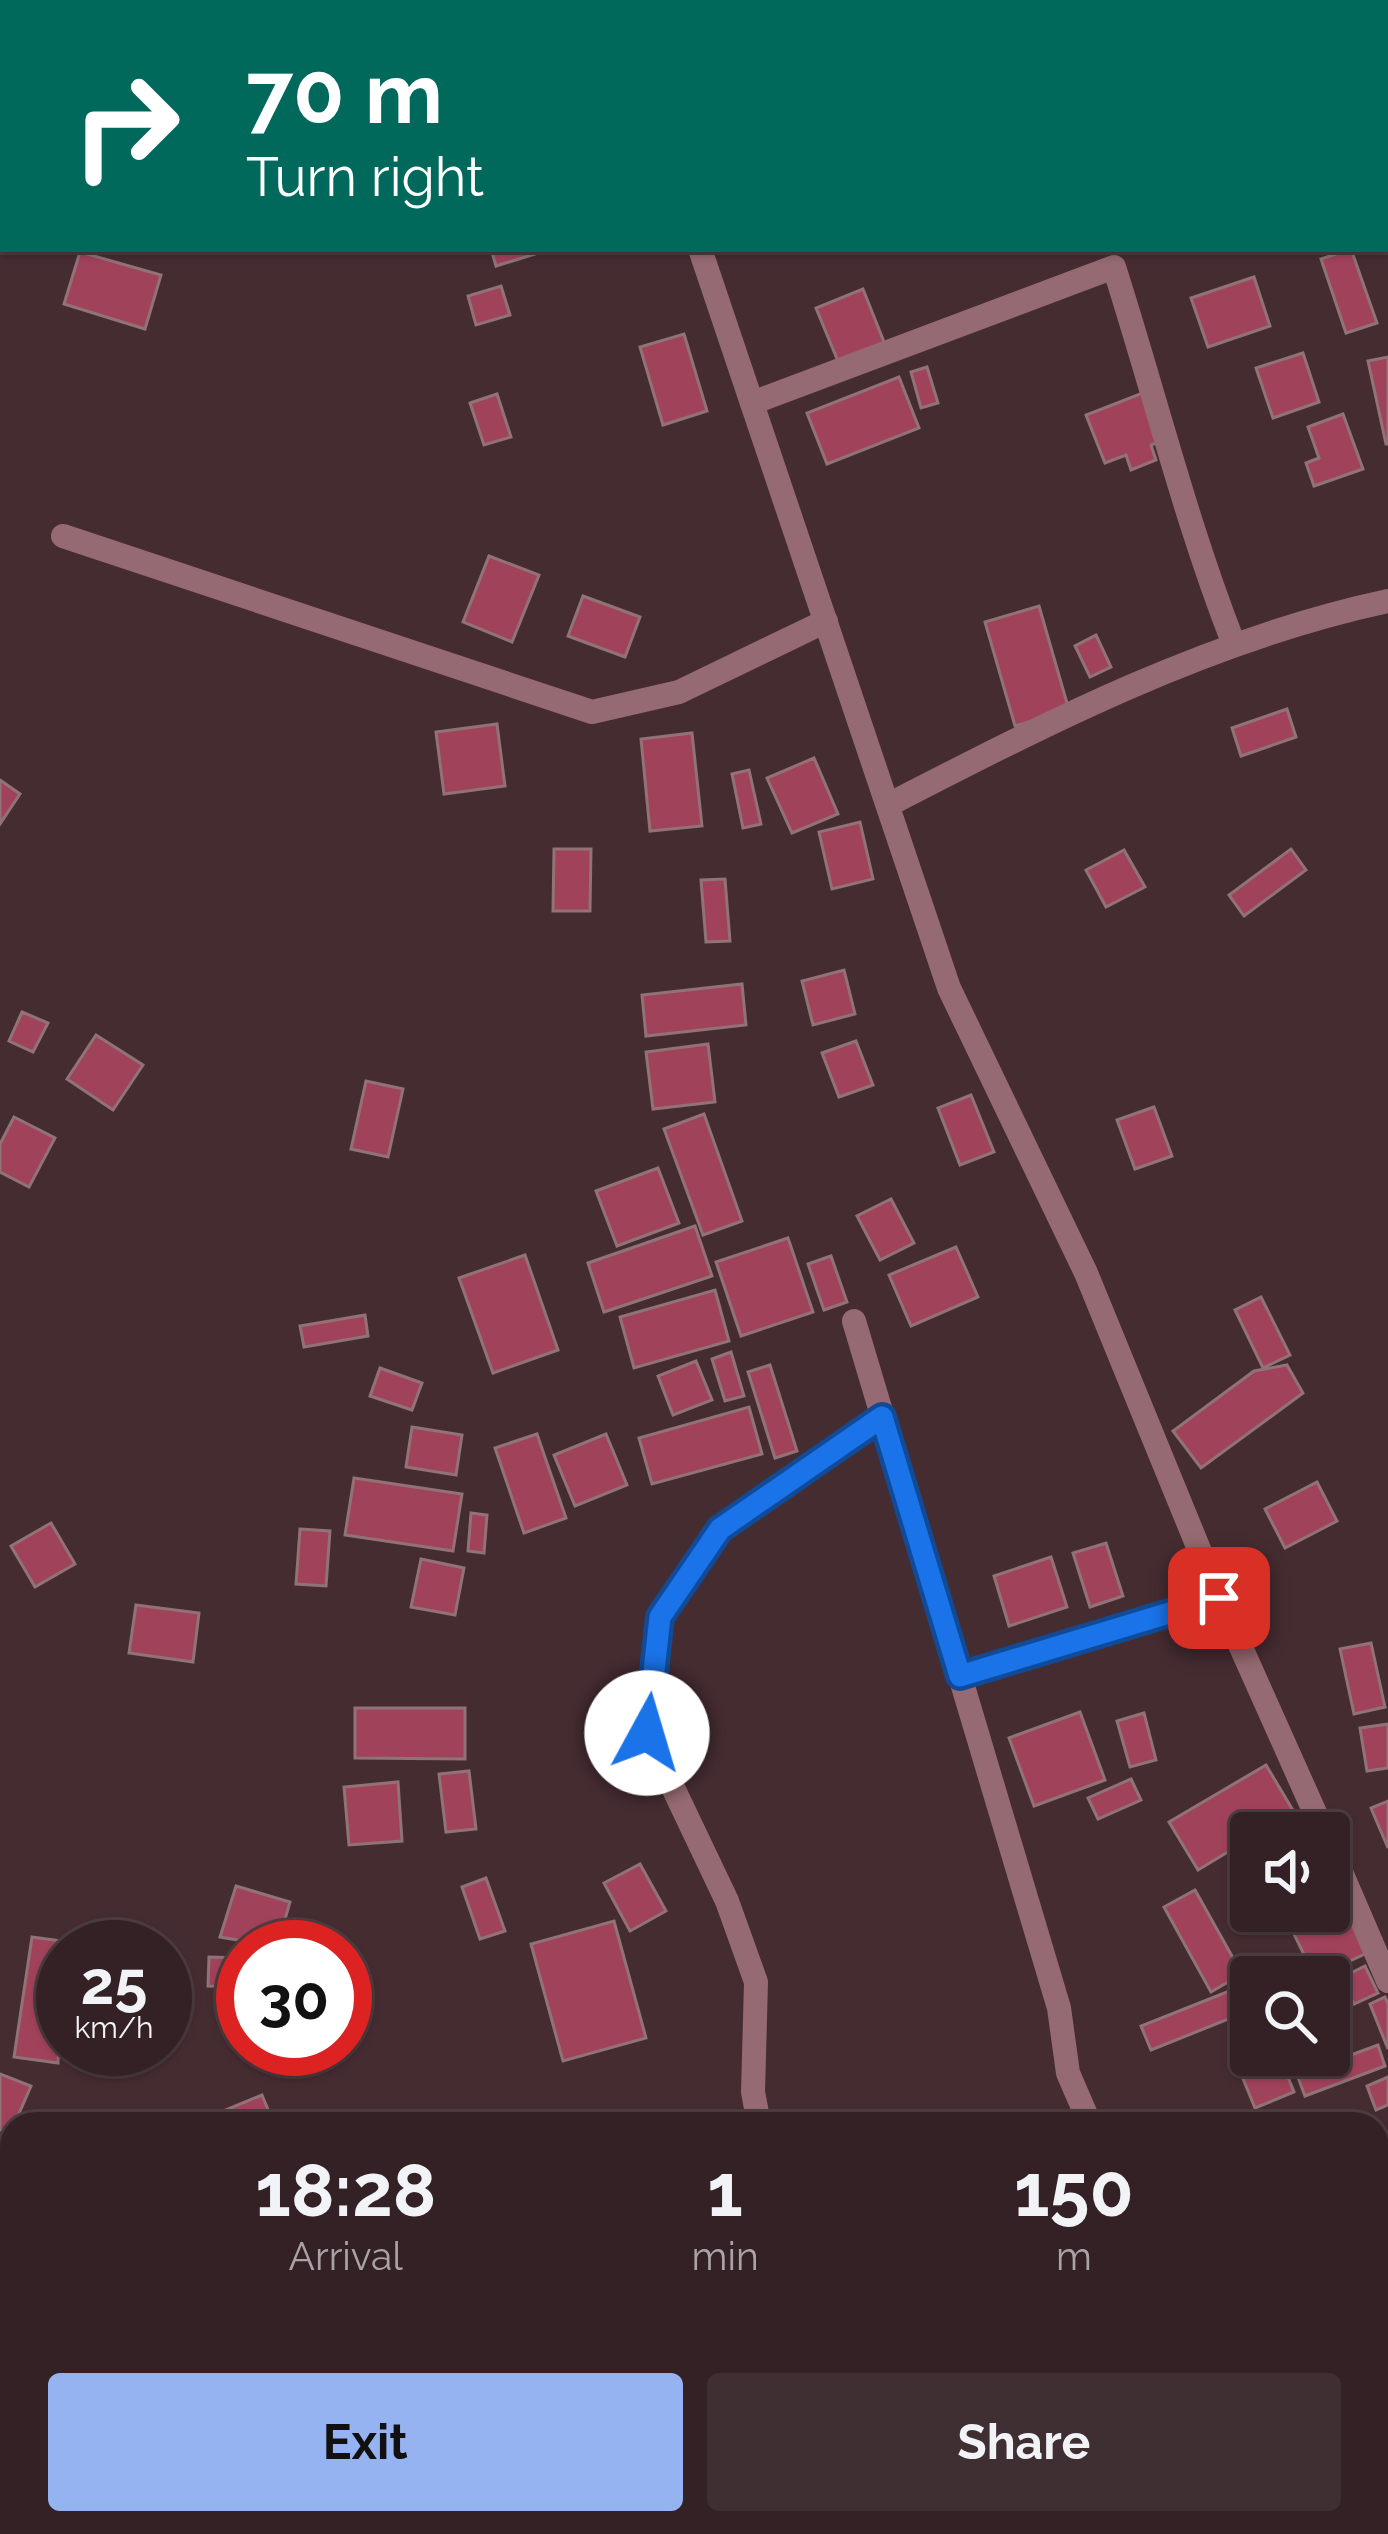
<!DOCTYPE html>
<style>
:root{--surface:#342125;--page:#3f2e32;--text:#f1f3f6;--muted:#a9a3a7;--line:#4e3e42;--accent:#95b2f1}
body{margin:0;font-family:Raleway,sans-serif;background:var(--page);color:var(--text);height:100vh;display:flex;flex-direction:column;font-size:45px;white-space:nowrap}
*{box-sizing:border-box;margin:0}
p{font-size:39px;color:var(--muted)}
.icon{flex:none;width:66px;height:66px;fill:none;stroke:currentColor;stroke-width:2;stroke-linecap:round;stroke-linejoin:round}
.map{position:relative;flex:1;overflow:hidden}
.side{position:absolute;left:0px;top:2112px;width:1389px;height:423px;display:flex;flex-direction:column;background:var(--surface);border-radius:36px 36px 0 0;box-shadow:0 3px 9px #0004,0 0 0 3px var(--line)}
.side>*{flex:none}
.hud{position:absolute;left:0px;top:0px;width:1389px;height:252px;box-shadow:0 3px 9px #0004,0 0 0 3px var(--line);background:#00695c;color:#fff;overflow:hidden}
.fabs{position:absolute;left:1230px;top:1812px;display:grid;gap:24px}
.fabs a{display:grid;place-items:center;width:120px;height:120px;border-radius:12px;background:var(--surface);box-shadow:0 3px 9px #0004,0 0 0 3px var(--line);font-size:60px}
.speed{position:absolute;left:36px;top:1920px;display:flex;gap:24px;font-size:60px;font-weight:700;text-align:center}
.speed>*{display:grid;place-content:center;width:156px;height:156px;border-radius:50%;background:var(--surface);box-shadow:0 3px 9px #0004,0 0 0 3px var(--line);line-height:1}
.speed small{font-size:30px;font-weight:400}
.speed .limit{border:18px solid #d22;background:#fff;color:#111}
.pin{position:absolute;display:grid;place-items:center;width:102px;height:102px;color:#fff;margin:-51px;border-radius:24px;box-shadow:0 6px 18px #0006}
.me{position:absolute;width:132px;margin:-66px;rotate:6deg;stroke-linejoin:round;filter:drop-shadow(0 0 9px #0008)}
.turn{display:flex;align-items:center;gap:42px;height:252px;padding:0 48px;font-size:54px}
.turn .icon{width:156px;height:156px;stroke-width:2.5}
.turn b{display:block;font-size:84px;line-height:102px}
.eta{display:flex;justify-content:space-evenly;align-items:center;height:204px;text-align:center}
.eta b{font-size:72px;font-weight:700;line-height:84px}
.cta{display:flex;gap:24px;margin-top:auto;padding:24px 48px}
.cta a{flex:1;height:138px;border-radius:12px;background:var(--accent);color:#111;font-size:48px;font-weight:700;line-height:138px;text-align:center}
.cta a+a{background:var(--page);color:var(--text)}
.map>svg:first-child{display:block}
</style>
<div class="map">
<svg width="1388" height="2534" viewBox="0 0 1388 2534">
<rect width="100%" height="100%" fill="#452c31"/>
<g fill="#a1425b" stroke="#907277" stroke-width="3">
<polygon points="1303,0 1356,0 1357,3 1305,3"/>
<polygon points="491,249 533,249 535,254 496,266"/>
<polygon points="1351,249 1377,323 1346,333 1321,259"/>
<polygon points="80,252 161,275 145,329 64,304"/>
<polygon points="1254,277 1270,326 1208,347 1191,298"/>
<polygon points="501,286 510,315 476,325 468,296"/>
<polygon points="863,289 886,347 840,366 816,308"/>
<polygon points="684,334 707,411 663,425 640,347"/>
<polygon points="1303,353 1319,402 1273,418 1256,368"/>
<polygon points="1388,357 1388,444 1386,444 1368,361"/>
<polygon points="927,367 938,403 921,408 911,372"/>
<polygon points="899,377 919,428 827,464 807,413"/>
<polygon points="1153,389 1171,437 1151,445 1156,460 1131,470 1126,455 1105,463 1086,415"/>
<polygon points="497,394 511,437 484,445 470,403"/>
<polygon points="1343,414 1363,469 1314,486 1306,463 1319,458 1308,427"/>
<polygon points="489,556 539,575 512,642 463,622"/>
<polygon points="583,596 640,617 625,657 568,636"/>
<polygon points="1039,606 1069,710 1015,726 985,622"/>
<polygon points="1096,635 1111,667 1090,677 1075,646"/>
<polygon points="1287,709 1296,737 1241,756 1232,728"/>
<polygon points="497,724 505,786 444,794 436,732"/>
<polygon points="692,733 702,826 650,831 641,739"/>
<polygon points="814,758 838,814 792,833 767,778"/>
<polygon points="749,770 761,824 743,828 732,774"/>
<polygon points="0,780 20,794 0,824"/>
<polygon points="860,822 873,879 832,889 819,832"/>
<polygon points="554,849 591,849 590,911 553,911"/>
<polygon points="1291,849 1306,870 1244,916 1229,895"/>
<polygon points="1124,850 1145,887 1106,907 1086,870"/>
<polygon points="725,879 730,941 706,942 701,880"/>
<polygon points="844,970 855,1014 813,1025 802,981"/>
<polygon points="742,984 746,1025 646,1036 642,995"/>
<polygon points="22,1012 48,1023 33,1052 9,1041"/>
<polygon points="96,1035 143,1065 113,1110 67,1079"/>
<polygon points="856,1041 873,1085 839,1097 822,1053"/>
<polygon points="708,1044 715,1102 653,1109 646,1052"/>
<polygon points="366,1081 403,1089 388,1157 351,1149"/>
<polygon points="971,1095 994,1152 960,1165 938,1108"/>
<polygon points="1154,1107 1172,1156 1135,1169 1117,1120"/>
<polygon points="704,1114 742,1221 703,1235 664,1129"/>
<polygon points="14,1117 55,1138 29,1187 0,1172 0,1144"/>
<polygon points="658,1168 679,1223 617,1246 596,1191"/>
<polygon points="891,1199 914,1243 880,1260 857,1216"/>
<polygon points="695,1226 712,1276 604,1312 588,1263"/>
<polygon points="788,1238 813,1312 741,1336 716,1262"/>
<polygon points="956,1247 978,1297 911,1326 889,1275"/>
<polygon points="525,1255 558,1350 493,1373 459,1278"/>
<polygon points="831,1256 847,1302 824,1310 808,1264"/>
<polygon points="715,1290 729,1341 634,1368 620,1317"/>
<polygon points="1261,1297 1290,1355 1263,1368 1235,1310"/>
<polygon points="365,1315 368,1336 304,1347 300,1326"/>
<polygon points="731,1352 744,1396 725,1401 712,1359"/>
<polygon points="696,1361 712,1400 673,1415 658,1376"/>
<polygon points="770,1365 797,1451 775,1458 748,1372"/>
<polygon points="1287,1365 1303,1393 1201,1468 1173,1431 1254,1371"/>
<polygon points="380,1368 422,1383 412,1410 370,1396"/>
<polygon points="749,1407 762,1454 652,1484 639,1438"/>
<polygon points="412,1427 462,1435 456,1475 406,1467"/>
<polygon points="537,1434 566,1518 524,1533 495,1448"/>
<polygon points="606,1434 627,1485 575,1506 554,1455"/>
<polygon points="354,1478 462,1494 453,1551 345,1535"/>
<polygon points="1317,1482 1337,1521 1285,1548 1265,1509"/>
<polygon points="471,1513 487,1515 484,1553 468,1551"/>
<polygon points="51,1523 75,1564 35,1587 11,1546"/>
<polygon points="300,1529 330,1531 326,1586 296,1584"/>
<polygon points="1106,1543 1123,1596 1090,1607 1073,1553"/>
<polygon points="1051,1557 1067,1607 1009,1626 994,1576"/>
<polygon points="421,1559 464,1568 455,1615 411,1607"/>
<polygon points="136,1605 199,1613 193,1662 129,1653"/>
<polygon points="1371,1643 1385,1707 1354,1714 1340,1649"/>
<polygon points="355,1708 465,1708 465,1759 355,1758"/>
<polygon points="1080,1712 1105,1780 1034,1806 1009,1738"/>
<polygon points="1144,1713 1156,1760 1130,1767 1117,1721"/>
<polygon points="1388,1724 1388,1768 1367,1771 1360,1728"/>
<polygon points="1266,1765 1294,1812 1198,1870 1169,1822"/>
<polygon points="469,1771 476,1829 446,1832 439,1774"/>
<polygon points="1131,1779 1141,1800 1098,1819 1088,1798"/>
<polygon points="398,1782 402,1841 349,1845 344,1787"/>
<polygon points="1388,1801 1388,1848 1371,1808"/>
<polygon points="640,1864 666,1911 630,1931 604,1883"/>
<polygon points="486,1878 505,1931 480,1939 462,1887"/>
<polygon points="236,1886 290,1902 277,1947 220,1937"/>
<polygon points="1195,1890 1242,1974 1211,1992 1164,1907"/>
<polygon points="1341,1901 1367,1953 1315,1977 1290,1926"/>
<polygon points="614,1921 646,2038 563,2061 531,1944"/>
<polygon points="32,1937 76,1943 63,1947 58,2063 14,2057"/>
<polygon points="209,1957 243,1958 243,1987 208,1986"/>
<polygon points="1299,1957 1307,1977 1254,1977 1253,1974"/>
<polygon points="1365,1966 1378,1993 1354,2004 1341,1978"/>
<polygon points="1242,1986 1251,2010 1151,2050 1141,2026"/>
<polygon points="1385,1997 1388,2004 1388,2049 1370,2004"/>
<polygon points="1378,2045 1385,2066 1305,2096 1297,2075"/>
<polygon points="1279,2055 1294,2092 1255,2108 1239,2069"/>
<polygon points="0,2074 31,2086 10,2134 0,2130"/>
<polygon points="1388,2077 1388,2105 1376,2110 1367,2086"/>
<polygon points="262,2095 274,2124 192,2124"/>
<polygon points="1388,2200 1388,2234 1377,2237 1377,2203"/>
<polygon points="1377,2380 1388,2407 1388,2419 1377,2423"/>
<polygon points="1388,2495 1388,2534 1351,2534 1348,2523 1377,2523 1377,2499"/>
</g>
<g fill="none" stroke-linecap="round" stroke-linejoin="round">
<g stroke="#966a72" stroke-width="24">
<polyline points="616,0 617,3"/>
<polyline points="700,249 949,988 1086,1273 1219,1598 1324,1833"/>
<path d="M752 403 1114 267C1154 392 1185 519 1233 642"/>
<polyline points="63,536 592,712 679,692 826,621"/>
<path d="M888 805C1049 722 1210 639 1388 601"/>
<polyline points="854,1321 1059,2008 1068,2073 1090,2124"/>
<polyline points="960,1676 1219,1598"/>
<polyline points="1329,1844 1388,1981"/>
<polyline points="759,2124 753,2092 756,1982 727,1901 647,1733 660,1617 720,1529 882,1417"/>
<polyline points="887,2523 891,2534"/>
<polyline points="1237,2523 1242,2534"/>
</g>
</g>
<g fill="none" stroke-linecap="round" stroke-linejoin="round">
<g stroke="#114b97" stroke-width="30">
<polyline id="route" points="647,1733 660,1617 720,1529 882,1417 960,1676 1219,1598"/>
</g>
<use href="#route" stroke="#1a73e8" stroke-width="21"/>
</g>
</svg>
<div class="fabs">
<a><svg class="icon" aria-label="sound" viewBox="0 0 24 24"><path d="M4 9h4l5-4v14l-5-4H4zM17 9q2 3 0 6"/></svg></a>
<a><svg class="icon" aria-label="search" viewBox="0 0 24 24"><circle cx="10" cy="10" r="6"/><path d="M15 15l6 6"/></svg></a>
</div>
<div class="speed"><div>25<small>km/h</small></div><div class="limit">30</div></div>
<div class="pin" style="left:1219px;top:1598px;background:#d93025"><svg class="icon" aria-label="arrive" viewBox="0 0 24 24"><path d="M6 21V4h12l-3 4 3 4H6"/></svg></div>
<svg class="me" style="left:647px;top:1733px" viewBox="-20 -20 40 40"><circle r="19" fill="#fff"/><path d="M0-13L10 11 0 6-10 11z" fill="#1a73e8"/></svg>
<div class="hud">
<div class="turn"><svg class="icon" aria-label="right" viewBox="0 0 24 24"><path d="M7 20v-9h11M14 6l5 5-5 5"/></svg><div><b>70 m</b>Turn right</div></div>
</div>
<section class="side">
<div class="eta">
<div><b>18:28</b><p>Arrival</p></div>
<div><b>1</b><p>min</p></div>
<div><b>150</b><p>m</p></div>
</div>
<div class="cta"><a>Exit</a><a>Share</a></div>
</section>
</div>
